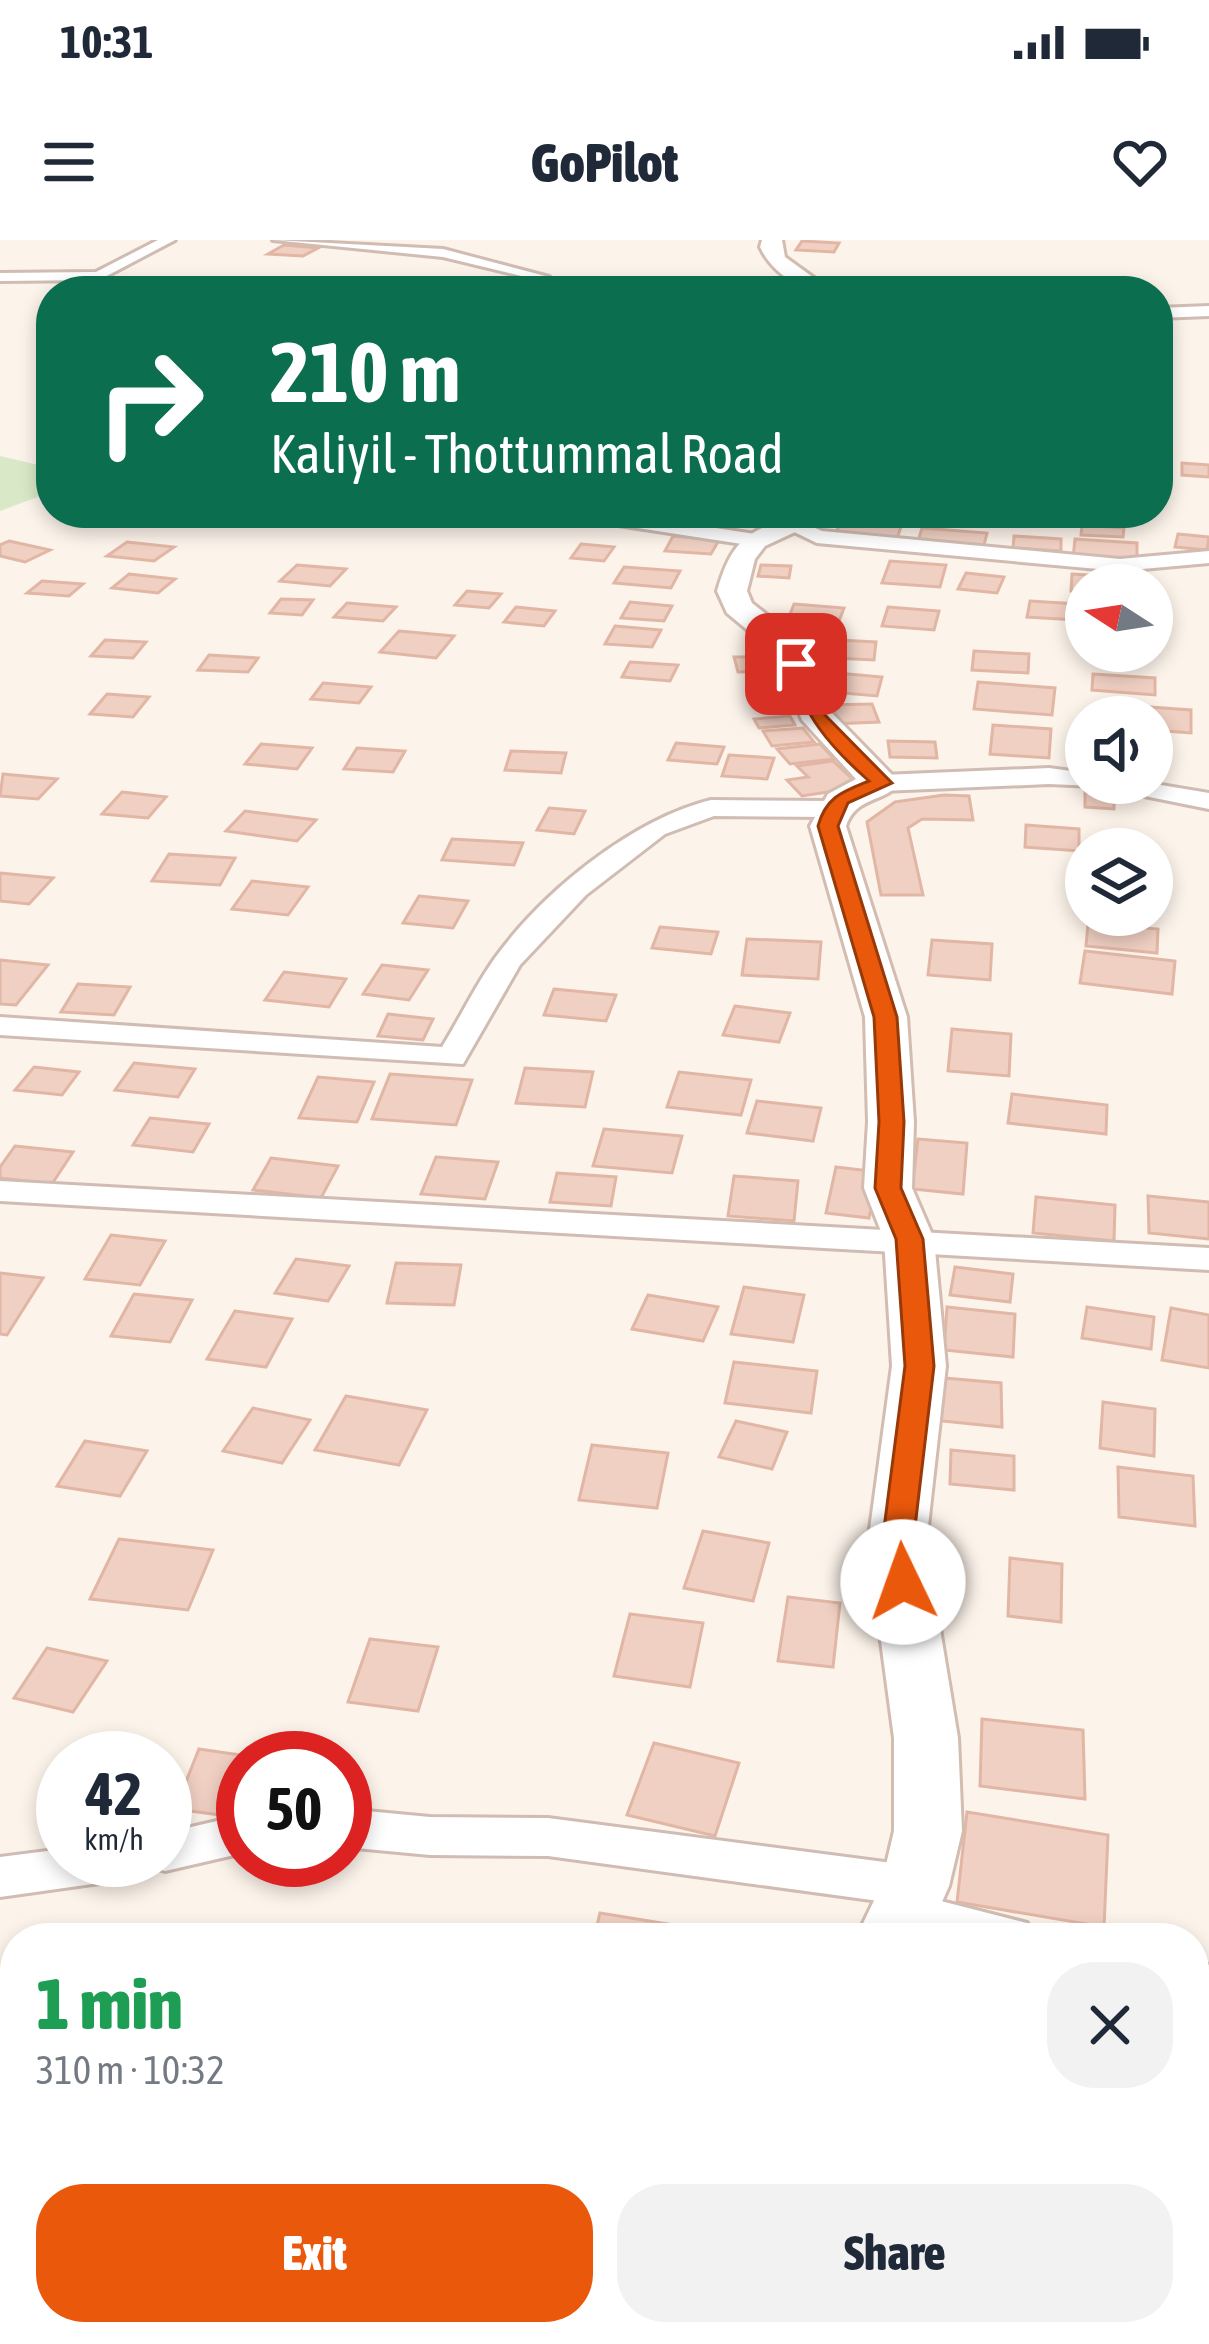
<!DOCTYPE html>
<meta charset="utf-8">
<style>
:root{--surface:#fff;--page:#f2f2f3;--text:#1f2937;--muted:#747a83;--accent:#ea580c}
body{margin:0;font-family:"Asap Condensed",sans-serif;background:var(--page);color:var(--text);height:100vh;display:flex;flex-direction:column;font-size:45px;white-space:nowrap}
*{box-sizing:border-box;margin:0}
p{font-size:39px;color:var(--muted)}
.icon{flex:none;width:66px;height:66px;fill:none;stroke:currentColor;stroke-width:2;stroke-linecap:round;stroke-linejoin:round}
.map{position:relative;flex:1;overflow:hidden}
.drawer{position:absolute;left:0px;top:1683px;width:1209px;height:423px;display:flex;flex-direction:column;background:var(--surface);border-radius:48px 48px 0 0;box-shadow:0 6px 18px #0003}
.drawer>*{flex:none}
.guide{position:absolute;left:36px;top:36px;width:1137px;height:252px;border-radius:48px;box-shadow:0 6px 18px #0003;background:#0b6e4f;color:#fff;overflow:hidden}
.needle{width:78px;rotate:282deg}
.controls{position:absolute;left:1065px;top:324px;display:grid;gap:24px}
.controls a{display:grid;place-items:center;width:108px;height:108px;border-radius:50%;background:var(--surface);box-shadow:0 6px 18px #0003;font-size:60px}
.speed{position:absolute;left:36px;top:1491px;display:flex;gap:24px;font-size:60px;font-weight:700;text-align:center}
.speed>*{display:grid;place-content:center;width:156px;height:156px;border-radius:50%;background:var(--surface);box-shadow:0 6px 18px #0003;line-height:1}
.speed small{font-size:30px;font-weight:400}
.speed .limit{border:18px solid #d22;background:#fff;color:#111}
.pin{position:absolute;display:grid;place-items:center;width:102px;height:102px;color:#fff;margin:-51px;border-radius:24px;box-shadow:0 6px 18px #0006}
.me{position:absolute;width:132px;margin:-66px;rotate:357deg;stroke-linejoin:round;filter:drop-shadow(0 0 9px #0008)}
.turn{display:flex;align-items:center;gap:42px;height:252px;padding:0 36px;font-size:54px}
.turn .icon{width:156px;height:156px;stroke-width:2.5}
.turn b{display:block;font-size:84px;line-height:102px}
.round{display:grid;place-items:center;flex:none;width:126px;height:126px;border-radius:48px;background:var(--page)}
.headline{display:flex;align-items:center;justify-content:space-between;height:204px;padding:0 36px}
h1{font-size:72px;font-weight:800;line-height:90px;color:#1e9e55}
.button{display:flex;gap:24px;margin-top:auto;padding:24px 36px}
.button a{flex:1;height:138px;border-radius:48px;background:var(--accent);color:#fff;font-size:48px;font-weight:800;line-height:138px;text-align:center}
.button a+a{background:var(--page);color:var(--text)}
.status{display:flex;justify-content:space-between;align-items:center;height:84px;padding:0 60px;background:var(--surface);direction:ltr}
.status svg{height:33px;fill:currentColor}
header{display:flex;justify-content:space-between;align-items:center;height:156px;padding:0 36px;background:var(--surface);font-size:54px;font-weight:800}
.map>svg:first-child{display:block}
</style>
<div class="status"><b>10:31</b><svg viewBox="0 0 49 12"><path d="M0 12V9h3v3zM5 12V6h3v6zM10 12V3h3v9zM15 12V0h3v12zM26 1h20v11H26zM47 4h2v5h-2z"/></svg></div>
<header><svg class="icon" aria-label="menu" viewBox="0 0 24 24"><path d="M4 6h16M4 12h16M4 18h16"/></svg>GoPilot<svg class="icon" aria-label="heart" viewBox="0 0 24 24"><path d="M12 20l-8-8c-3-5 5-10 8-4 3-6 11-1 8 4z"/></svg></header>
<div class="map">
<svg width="1209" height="2104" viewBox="0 0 1209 2104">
<rect width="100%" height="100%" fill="#fcf3ea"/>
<polygon fill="#d9e9c8" points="0,216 51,228 51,252 0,271"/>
<g fill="#f0d0c3" stroke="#e2b6a4" stroke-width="3">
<polygon points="802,1 839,3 834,12 796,10"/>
<polygon points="284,5 318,8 303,16 268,14"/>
<polygon points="1182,223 1209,225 1209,237 1182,235"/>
<polygon points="1055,273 1097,273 1093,283 1052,279"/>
<polygon points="843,276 903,280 897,299 835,295"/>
<polygon points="1082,285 1124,288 1123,297 1081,295"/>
<polygon points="922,288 987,293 984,305 918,301"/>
<polygon points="1178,294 1209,297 1207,310 1175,307"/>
<polygon points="673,296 719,300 711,314 665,311"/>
<polygon points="1014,296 1061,299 1061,311 1013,308"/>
<polygon points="1075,299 1137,303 1137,322 1073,318"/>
<polygon points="9,301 50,310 25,322 0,316 0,305"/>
<polygon points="127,302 174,307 154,321 107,316"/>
<polygon points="581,304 614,307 604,321 571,318"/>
<polygon points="890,321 946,325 940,347 882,343"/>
<polygon points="297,325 346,329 330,346 280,341"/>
<polygon points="761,325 791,326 789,338 758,336"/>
<polygon points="624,327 680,331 671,348 614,343"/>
<polygon points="966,333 1004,337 997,353 958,349"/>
<polygon points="129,334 175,339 158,353 112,348"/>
<polygon points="1072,334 1120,337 1119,345 1086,345 1086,352 1071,351"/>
<polygon points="42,341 83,344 69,356 27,353"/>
<polygon points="467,351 501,354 489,368 455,365"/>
<polygon points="281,359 313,360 302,375 270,373"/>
<polygon points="1030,361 1078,364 1076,380 1027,377"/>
<polygon points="630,362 672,366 664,381 621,378"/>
<polygon points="347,363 396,367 383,381 334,377"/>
<polygon points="794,364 844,368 837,386 787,382"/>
<polygon points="516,367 555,371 544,386 504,382"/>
<polygon points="888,367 939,371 934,390 882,386"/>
<polygon points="615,386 661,390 652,407 605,404"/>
<polygon points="399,391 454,396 436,418 380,412"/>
<polygon points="818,399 876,402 874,420 814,417"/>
<polygon points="105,400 146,402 133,418 91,416"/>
<polygon points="974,411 1029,414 1028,433 972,430"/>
<polygon points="209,415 258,418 248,432 198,430"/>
<polygon points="734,417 767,417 771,431 738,432"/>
<polygon points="630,422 678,425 670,441 622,437"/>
<polygon points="837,433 882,437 877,456 831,452"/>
<polygon points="1093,434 1155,438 1155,455 1092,450"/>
<polygon points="978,442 1055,448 1052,475 974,469"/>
<polygon points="323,443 371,447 359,463 311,459"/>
<polygon points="755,447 781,447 785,460 759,460"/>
<polygon points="107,454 149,457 133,477 90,474"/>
<polygon points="872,464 879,482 831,484 825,465"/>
<polygon points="1122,465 1191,470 1191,493 1152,490 1152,477 1122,477"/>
<polygon points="790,476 795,485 759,488 754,479"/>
<polygon points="993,485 1051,489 1049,518 990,514"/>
<polygon points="803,488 814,502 772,506 763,491"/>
<polygon points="888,501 935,502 937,518 890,517"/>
<polygon points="676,503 724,507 717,524 668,520"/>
<polygon points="261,504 312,508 297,529 245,524"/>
<polygon points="820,504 834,519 790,524 777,509"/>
<polygon points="357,508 405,511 393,532 344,529"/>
<polygon points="511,511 566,513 561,533 505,530"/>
<polygon points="729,515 774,518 767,539 722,536"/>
<polygon points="833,521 861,547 802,556 787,540 808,537 797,526"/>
<polygon points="3,534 57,539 38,559 0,556"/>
<polygon points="122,552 166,557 148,578 102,574"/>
<polygon points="1085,552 1114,554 1114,569 1085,567"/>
<polygon points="944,555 969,556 973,580 922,579 908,588 923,655 881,655 867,582 895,562"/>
<polygon points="549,568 585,571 574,594 537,590"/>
<polygon points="245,571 316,580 297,601 226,591"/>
<polygon points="1026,585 1079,589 1079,611 1025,607"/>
<polygon points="452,599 523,603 514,625 442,620"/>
<polygon points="169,614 235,618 220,645 152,641"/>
<polygon points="0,633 53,638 29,664 0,661"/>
<polygon points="252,641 308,647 288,675 232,669"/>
<polygon points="419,656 468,661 453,688 403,683"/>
<polygon points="1088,683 1158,689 1157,713 1086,706"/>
<polygon points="660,687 718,692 711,714 652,708"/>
<polygon points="747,699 821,702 818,739 742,735"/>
<polygon points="932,700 992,704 990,740 928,735"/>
<polygon points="1085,711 1175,721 1172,754 1080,743"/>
<polygon points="0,720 48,725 16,765 0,764"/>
<polygon points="382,725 428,730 409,760 363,754"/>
<polygon points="284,732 346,739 329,767 265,760"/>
<polygon points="78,744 130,747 114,775 61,772"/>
<polygon points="554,749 616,755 606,781 544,775"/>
<polygon points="735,766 790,773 779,802 723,795"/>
<polygon points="388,774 433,779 423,800 378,796"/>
<polygon points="952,789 1011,794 1009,836 948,831"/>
<polygon points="134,823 195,829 178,857 115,850"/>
<polygon points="34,827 79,832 62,855 15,850"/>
<polygon points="525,828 593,832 585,867 516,863"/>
<polygon points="679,832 751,840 741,875 667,867"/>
<polygon points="390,834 472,840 456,885 372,879"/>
<polygon points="318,837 374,842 357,882 299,878"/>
<polygon points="1012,854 1107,865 1106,894 1008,883"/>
<polygon points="757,861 821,868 813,901 747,893"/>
<polygon points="150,878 209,884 193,912 133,905"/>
<polygon points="604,889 682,896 672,933 593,926"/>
<polygon points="918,899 967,903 963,954 912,949"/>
<polygon points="15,906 73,912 52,944 0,938 0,927"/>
<polygon points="436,917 498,922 485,959 421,954"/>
<polygon points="271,918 338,926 321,958 253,950"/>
<polygon points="836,927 879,932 869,978 826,973"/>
<polygon points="557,933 616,937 611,966 550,962"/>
<polygon points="734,936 798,941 794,981 728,976"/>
<polygon points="1148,956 1209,962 1209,999 1149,993"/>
<polygon points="1036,957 1115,965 1114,1001 1033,993"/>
<polygon points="111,995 165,1001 140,1045 85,1039"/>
<polygon points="296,1019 349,1026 328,1061 275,1053"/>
<polygon points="396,1023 461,1025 454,1065 387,1063"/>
<polygon points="955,1027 1013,1034 1010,1062 950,1055"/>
<polygon points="0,1033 43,1038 7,1095 0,1094"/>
<polygon points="744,1047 804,1055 793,1102 731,1094"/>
<polygon points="134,1054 192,1060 170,1102 111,1096"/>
<polygon points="648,1055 718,1067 703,1101 632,1089"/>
<polygon points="947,1067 1015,1074 1013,1117 944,1110"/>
<polygon points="1087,1067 1154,1077 1151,1109 1082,1098"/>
<polygon points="1171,1068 1209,1075 1209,1128 1162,1120"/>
<polygon points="235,1071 292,1079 266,1127 207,1119"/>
<polygon points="734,1122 817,1131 811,1173 725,1163"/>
<polygon points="933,1137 1001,1143 1002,1187 932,1180"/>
<polygon points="346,1156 427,1170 399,1225 315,1210"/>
<polygon points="1103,1162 1155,1169 1154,1216 1100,1208"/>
<polygon points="253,1168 310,1180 282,1223 223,1211"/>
<polygon points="736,1181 787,1192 772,1229 719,1217"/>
<polygon points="85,1201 147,1211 120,1256 57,1246"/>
<polygon points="592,1205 668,1213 657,1268 579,1260"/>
<polygon points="951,1210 1014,1216 1014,1250 950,1244"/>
<polygon points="1118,1227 1193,1236 1195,1286 1119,1277"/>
<polygon points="703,1291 769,1303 753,1361 684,1348"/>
<polygon points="119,1299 213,1310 188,1370 90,1359"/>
<polygon points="1010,1318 1062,1324 1061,1382 1008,1376"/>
<polygon points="788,1357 840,1363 833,1427 778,1421"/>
<polygon points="630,1374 703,1383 690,1447 614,1436"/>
<polygon points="370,1399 438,1407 418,1471 348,1462"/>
<polygon points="47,1408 107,1421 73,1472 14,1458"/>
<polygon points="982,1479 1083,1490 1085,1559 980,1546"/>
<polygon points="654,1503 739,1523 715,1596 627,1575"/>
<polygon points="199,1509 261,1518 243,1518 243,1578 175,1569"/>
<polygon points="967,1572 1108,1595 1104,1687 957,1662"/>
<polygon points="600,1673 723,1693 722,1698 594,1698"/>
<polygon points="15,1902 15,1954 0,1952 0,1945"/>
<polygon points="1194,1992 1209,1996 1209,2102 1167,2091 1194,2091"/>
<polygon points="765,2091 858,2091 857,2104 763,2104"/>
</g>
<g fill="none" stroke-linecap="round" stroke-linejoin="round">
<g stroke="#d0bcb2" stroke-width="6">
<g id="street">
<polygon points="158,0 175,0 99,40 0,41 0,33 96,32"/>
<polygon points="273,0 443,9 549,37 542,41 443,17"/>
<polygon points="1209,66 1209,76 1158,78 1158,68"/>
<polygon points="569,273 617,273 755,294 765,300 755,306 579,279"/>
<polygon points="795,279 822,291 1120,319 1209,311 1209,323 1120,331 817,303 788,289 788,281"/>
<polygon points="1049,528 1086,533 1086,543 1149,543 1209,553 1209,569 1095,546 1049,544 882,551 869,543 882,535"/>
<path d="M711 560 832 561 845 569 832 577 714 576 665 594 586 655 520 725 463 824 0 795V777L442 807C460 778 475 746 495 718 543 652 631 580 711 560Z"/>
<polygon points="0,941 1209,1008 1209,1030 0,961"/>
<polygon points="345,1569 430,1577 548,1578 915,1626 932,1632 939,1646 933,1659 1027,1683 1034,1698 928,1698 888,1686 880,1672 886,1662 548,1616 430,1615 345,1607"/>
<polygon points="243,1575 243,1613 165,1631 149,1626 145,1634 128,1639 0,1657 0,1617 63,1609 63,1620 165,1620 165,1593"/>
<polygon points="1194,1722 1209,1725 1209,1769 1194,1764"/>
</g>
</g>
<g stroke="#d3bcb0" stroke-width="6">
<g id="secondary">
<path d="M762 0H782L785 17 832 51C802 51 774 36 760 7Z"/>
<path d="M798 273H836L765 306 755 319 747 351 752 363 790 393 807 417 830 471 900 543C884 563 856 556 846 586L907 777 914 882 912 948 934 999 946 1126 926 1304 958 1498 962 1591 949 1646 926 1698H856L881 1646 894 1591V1498L868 1304 892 1126 884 999 864 948 868 882 865 777 810 586 828 554 856 539 802 480 780 424 768 407 727 373 717 351C733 297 747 293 798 273Z"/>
<polygon points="522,2091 605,2091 600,2104 517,2104"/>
</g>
</g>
<use href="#street" fill="#fff" fill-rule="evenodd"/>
<use href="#secondary" fill="#fff" fill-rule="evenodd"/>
</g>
<path fill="#ea580c" stroke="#983908" stroke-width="3" d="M796 419 804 424 822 472 892 543 848 563 838 586 897 777 904 882 901 948 923 999 934 1126 913 1304 919 1342 914 1350H892L882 1304 905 1126 896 999 875 948 879 882 874 777 818 586C826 557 842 552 869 541 826 503 807 478 787 424Z"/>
</svg>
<div class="controls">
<a><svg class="needle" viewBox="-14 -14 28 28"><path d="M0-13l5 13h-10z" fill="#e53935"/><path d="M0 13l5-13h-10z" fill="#747a83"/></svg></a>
<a><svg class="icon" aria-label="sound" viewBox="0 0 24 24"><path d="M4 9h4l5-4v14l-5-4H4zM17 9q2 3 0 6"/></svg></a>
<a><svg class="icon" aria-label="layers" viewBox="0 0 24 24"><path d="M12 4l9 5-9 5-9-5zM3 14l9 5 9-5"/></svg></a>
</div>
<div class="speed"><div>42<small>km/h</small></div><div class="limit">50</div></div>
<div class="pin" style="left:796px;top:424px;background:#d93025"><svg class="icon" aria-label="arrive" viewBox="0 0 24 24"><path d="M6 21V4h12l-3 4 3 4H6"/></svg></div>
<svg class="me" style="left:903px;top:1342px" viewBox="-20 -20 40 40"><circle r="19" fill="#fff"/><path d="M0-13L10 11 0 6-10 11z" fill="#ea580c"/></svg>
<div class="guide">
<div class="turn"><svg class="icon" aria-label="right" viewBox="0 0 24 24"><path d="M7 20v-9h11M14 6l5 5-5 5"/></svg><div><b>210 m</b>Kaliyil - Thottummal Road</div></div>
</div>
<section class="drawer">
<div class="headline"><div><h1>1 min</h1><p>310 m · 10:32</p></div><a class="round"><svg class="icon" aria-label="close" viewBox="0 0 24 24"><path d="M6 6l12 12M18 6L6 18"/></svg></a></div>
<div class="button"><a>Exit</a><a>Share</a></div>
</section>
</div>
